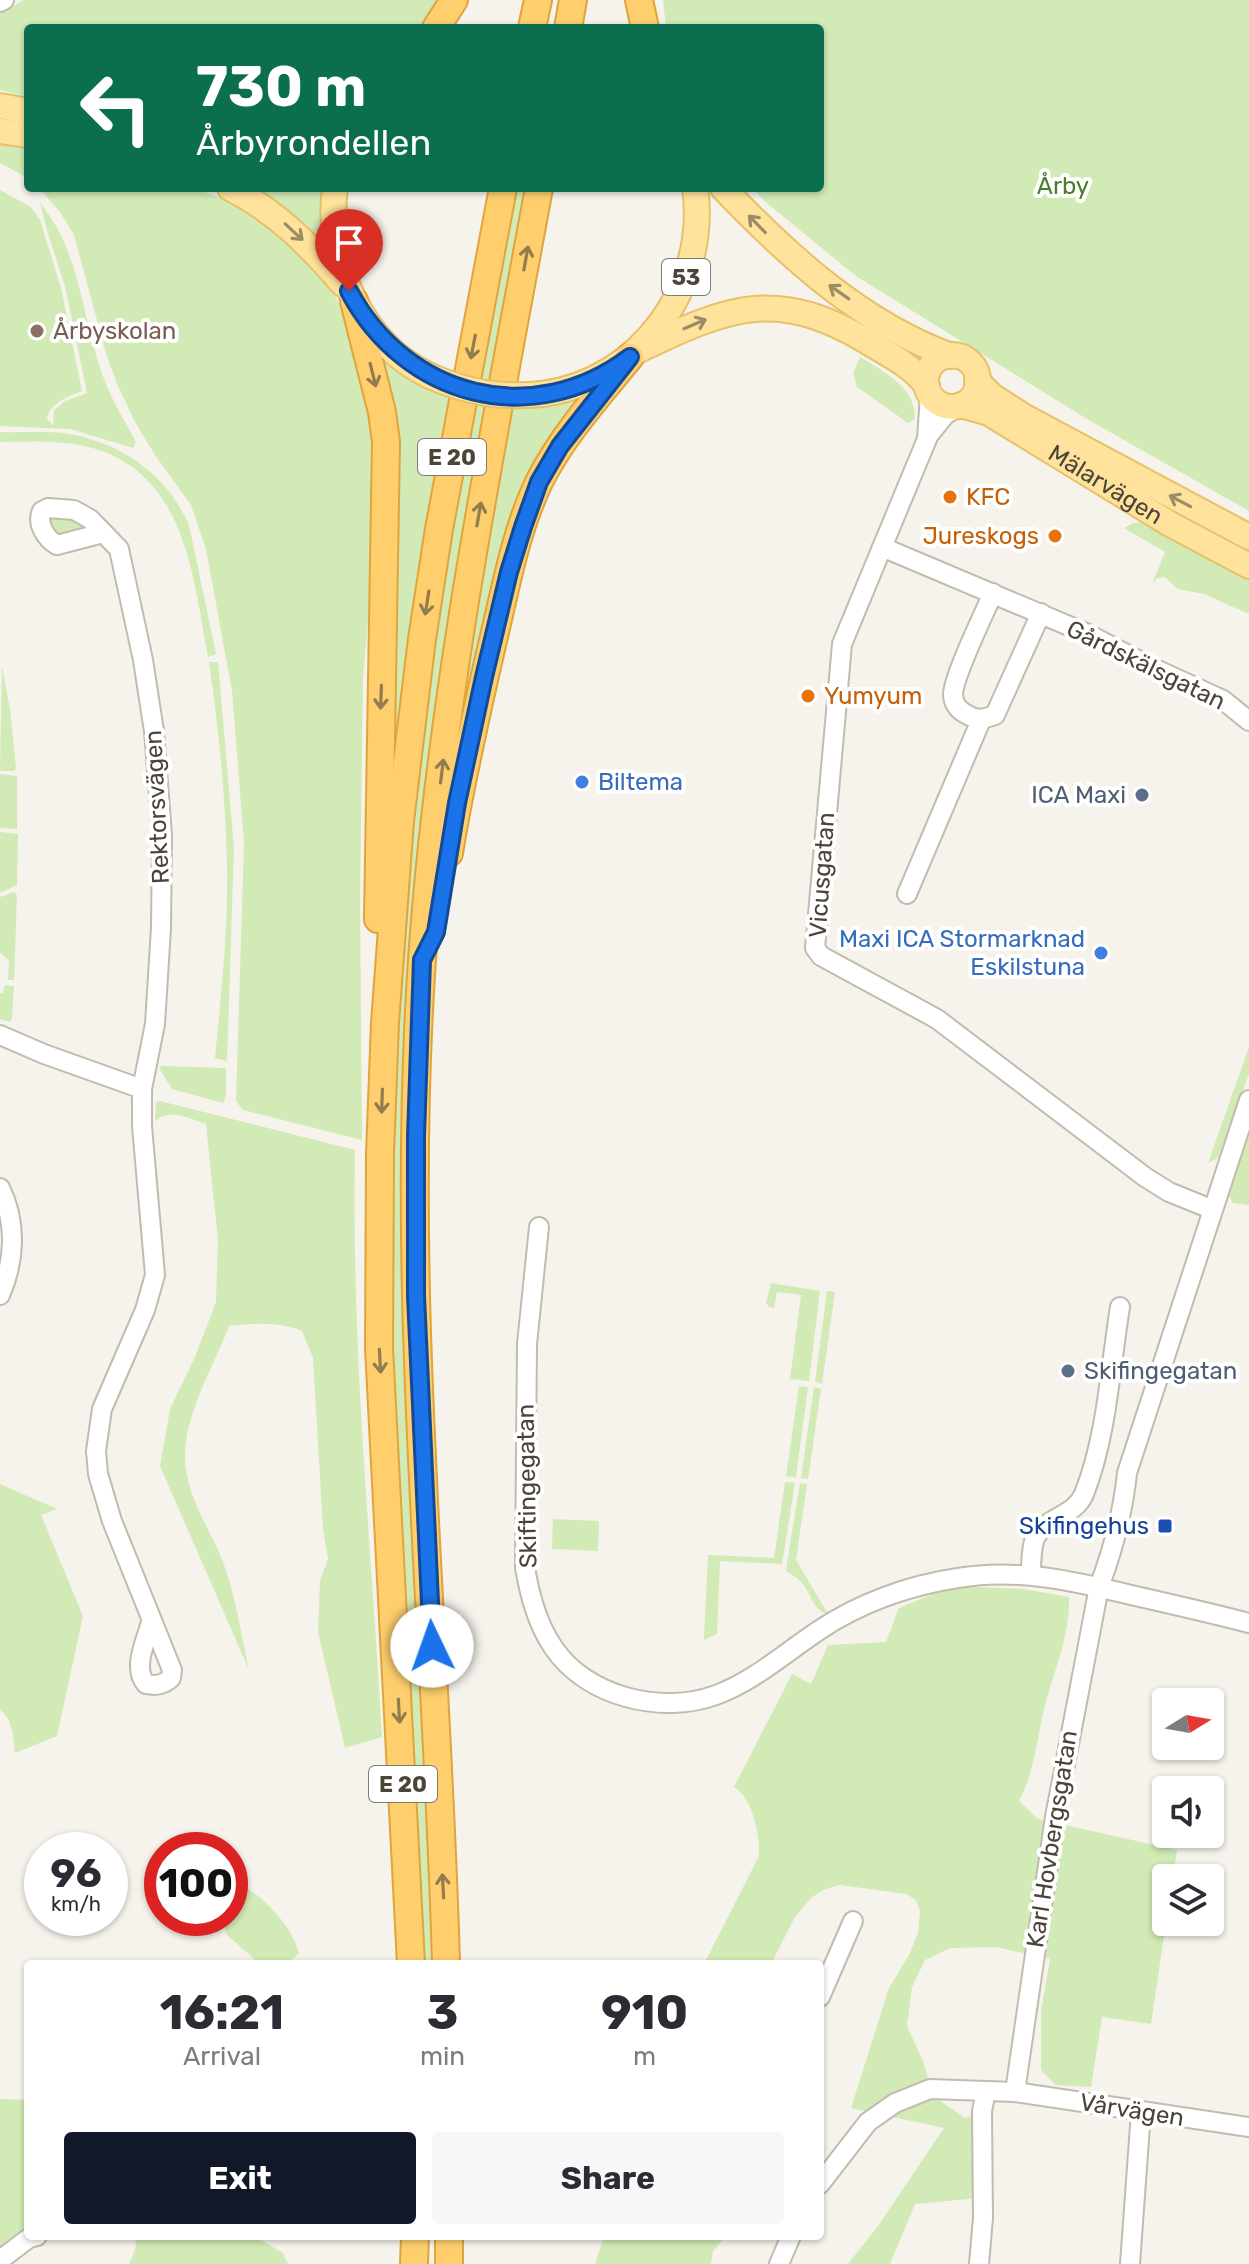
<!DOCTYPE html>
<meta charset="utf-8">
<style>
:root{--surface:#fff;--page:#f7f7f7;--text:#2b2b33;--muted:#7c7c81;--accent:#111827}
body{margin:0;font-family:Rubik,sans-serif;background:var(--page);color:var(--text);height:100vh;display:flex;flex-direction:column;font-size:30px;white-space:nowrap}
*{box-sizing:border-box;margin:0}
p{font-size:26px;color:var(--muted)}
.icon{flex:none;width:44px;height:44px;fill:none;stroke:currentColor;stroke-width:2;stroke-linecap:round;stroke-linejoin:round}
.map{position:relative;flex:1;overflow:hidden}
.sheet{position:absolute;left:24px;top:1960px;width:800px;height:280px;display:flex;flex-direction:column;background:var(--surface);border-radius:8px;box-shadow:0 2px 6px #0004}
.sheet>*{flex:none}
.guide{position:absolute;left:24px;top:24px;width:800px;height:168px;border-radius:8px;box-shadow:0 2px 6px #0004;background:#0b6e4f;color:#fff;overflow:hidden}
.needle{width:52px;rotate:79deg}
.fabs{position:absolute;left:1152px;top:1688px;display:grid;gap:16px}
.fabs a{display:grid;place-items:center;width:72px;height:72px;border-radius:8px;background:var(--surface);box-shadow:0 2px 6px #0004;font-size:40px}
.speed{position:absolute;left:24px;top:1832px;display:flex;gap:16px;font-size:40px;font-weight:700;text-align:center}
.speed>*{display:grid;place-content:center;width:104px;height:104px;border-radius:50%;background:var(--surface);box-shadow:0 2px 6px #0004;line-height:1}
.speed small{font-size:20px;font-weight:400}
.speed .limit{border:12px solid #d22;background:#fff;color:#111}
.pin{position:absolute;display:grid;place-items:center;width:68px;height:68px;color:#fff;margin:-82px -34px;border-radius:50% 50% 50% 0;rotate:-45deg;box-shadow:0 0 8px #0007}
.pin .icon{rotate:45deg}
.me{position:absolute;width:88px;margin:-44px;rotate:357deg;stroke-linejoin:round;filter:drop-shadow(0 0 6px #0008)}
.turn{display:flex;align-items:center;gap:28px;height:168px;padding:0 40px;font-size:36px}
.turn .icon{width:104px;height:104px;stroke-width:2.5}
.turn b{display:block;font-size:56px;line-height:68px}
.eta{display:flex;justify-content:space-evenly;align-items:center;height:136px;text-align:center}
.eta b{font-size:48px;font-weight:700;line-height:56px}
.cta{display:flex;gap:16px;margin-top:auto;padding:16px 40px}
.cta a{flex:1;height:92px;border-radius:8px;background:var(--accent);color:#fff;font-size:32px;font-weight:700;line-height:92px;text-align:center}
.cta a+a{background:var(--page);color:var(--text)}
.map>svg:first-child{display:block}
</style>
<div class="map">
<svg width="1249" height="2264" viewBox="0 0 1249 2264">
<rect width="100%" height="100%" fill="#f6f3ec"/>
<g fill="#d2eab5">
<polygon points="24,0 444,0 422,28 28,28 28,97 0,90 0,13"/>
<polygon points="663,0 1249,0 1249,511 1087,419 856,276 763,200 753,188 820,188 820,28 666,28"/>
<polygon points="0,144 28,148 28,178 0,163"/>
<polygon points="39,188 194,188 221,198 254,214 294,249 332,290 345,315 375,412 372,572 363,679 360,896 362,1140 243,1110 236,1101 244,842 232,691 206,549 191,505 155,455 135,422 118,386 107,357 74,235 60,212"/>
<polygon points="252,188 327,188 324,248"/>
<polygon points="511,188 528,188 490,385 474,382"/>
<path d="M0 190 31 207 40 220 61 288 82 391C69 396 50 403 47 418L53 426 54 410 65 401 87 393 65 286 48 234 40 203C77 247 81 305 97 358 105 388 121 415 136 442L133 448 70 429 0 426Z"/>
<polygon points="378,354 425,386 449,398 419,570 385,833"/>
<path d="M860 357C883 371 916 387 915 419L908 423 857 387 853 373Z"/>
<polygon points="582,396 557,436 451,780 508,407 550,405"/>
<polygon points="472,403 486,406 414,956 436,1964 418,1964 392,1422 389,1250 401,917 442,568"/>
<path d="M0 432C24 433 51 430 75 435 126 446 168 477 189 525L216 654 208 657C192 571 185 466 80 445 54 440 27 442 0 442Z"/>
<polygon points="48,516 68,516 90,528 55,534 52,531"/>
<polygon points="1152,522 1249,575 1249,614 1204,594 1178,589 1165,577 1157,578 1152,584 1165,552 1124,528 1133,523"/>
<path d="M209 662H218L234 848 227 1061 215 1058C221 996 228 933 227 869 226 800 219 731 209 662Z"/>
<polygon points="2,666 10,710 16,768 14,771 0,771"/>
<polygon points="0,774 17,776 17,829 0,828"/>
<polygon points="0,832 18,834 17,885 0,893"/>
<polygon points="14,892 17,895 14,980 8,980 9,961 0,952 0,897"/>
<polygon points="5,985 14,986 12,1019 9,1022 0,1019 0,993 3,993"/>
<polygon points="1249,1047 1249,1074 1218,1158 1208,1163"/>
<polygon points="161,1066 226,1068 226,1096 223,1103 172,1089 159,1068"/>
<path d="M160 1101 355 1150C351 1346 371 1542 382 1737L345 1748 318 1632 320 1581 328 1559 323 1528 313 1358 302 1331C280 1322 253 1323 229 1326 214 1366 187 1409 185 1453 184 1494 209 1526 223 1562 236 1596 241 1635 249 1670L160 1466 170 1409 195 1357 216 1302 218 1241 206 1124C189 1118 170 1108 155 1121L156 1102Z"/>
<polygon points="1249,1127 1249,1205 1233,1203 1229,1196"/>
<polygon points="771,1283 820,1291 809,1381 790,1379 801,1295 777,1292 774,1308 769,1307 766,1303"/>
<polygon points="827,1291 835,1292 822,1384 815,1382"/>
<polygon points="799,1386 808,1387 796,1477 786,1476"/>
<polygon points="814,1387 821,1389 808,1479 801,1478"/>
<polygon points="785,1482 795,1483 782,1564 720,1561 717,1634 704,1640 708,1555 774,1558"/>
<path d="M800 1483 807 1484 796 1560 828 1614C812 1610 812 1594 802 1583 797 1576 790 1575 786 1570Z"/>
<path d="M0 1484 57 1509 41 1515 83 1616 57 1736 15 1753C13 1737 13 1719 0 1710Z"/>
<polygon points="553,1519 599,1521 598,1551 552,1549"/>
<path d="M952 1586 1023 1589 1069 1597C1070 1636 1055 1668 1045 1705 1037 1737 1035 1771 1019 1801L1038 1819 1177 1850 1173 1878H1166V1922L1151 2024 1102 2017 1091 2087 1056 2085 1041 2070V2012L1050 1959 996 1947 951 1948 925 1960 912 1987 907 2026 923 2061 933 2096 965 2118 987 2111 989 2197 915 2204 890 2264H848L878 2226 944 2128 851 2108 889 1988 909 1955 918 1933 920 1911 916 1900 906 1894 840 1885 826 1889 812 1897 795 1917 771 1964H704L759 1856C760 1836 753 1798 734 1787L792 1674 811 1684 828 1645 886 1642 899 1608Z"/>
<path d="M239 1884C263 1895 292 1926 299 1953 287 1966 277 1964 260 1964L227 1935 222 1918H230V1900Z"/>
<polygon points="0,2099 28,2100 28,2233 0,2255"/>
<polygon points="135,2236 254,2236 283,2253 288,2264 129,2264 136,2247"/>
<polygon points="604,2236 726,2236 713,2251 711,2264 595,2264"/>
</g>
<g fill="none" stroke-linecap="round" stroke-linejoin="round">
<g stroke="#c2bbae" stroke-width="22">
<g id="minor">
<polyline points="0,2 4,0"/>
<polyline points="930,395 927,439 842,644 815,948 821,956 937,1019 1145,1177 1169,1192 1211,1209"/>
<polyline points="928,436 945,415 957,407"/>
<path d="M103 533 57 545C46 539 36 523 42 511L48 508 74 510 90 519 119 549 143 660 154 731 162 835 161 928 155 1024 142 1089V1126L155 1275 145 1310 102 1409 96 1451 98 1474 112 1521 172 1670 171 1678C163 1685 156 1686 146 1684 132 1668 146 1641 151 1622"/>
<polyline points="882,547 1088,634 1151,667 1223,700 1249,721"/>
<path d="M993 593C984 614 954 675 953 694 953 703 958 710 966 714 977 721 984 719 995 715L1041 613"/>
<polyline points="907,894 981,720"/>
<polyline points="0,1035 44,1054 142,1089"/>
<path d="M0 1188C17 1222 15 1261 0 1295"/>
<path d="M539 1227 527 1344 525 1568C530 1596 537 1623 553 1647 586 1697 662 1715 716 1695 754 1681 785 1653 818 1631 859 1603 910 1585 958 1578 1018 1568 1074 1581 1131 1595 1171 1604 1210 1613 1249 1623"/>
<path d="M1031 1574C1031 1563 1031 1549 1035 1538 1045 1517 1075 1516 1084 1494 1107 1436 1110 1369 1120 1307"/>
<polyline points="820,1997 853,1921"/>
<path d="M1015 2092 1055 1817 1099 1587C1113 1550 1123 1512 1127 1473L1249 1100"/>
<polyline points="820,2184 868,2122 895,2103 930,2089 1015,2092 1249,2127"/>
<polyline points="0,2260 29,2238 37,2236"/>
<polyline points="779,2264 791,2236"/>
<polyline points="979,2264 983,2218 982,2111 986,2091"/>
<polyline points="1130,2264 1141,2112"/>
</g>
</g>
<g stroke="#e6c16a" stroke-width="28">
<g id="major">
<polyline points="0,106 28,111"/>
<polyline points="0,131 28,135"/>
<path d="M230 188C277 212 309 245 343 284"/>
<path d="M335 188C325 261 361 344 430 376"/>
<path d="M723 188C788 256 861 323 951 356"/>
<path d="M637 351C730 306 778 286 873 345 893 357 913 367 927 386"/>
<circle cx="952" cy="381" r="26"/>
<polyline points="977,381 992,396 1025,417 1249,537"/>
<path d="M542 394C641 381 709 285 695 188"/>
<path id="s1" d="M961 405 989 413 1170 524 1249 566"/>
</g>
</g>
<g stroke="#e0a43c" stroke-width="30">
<g id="highway">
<polyline points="639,0 645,28"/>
<polyline points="436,28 454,0"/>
<polyline points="532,28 538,0"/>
<polyline points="568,28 573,0"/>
<polyline points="354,301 382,412 386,442 378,919"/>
<path d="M449 853C461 779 478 705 495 632 507 581 517 527 540 480 563 435 598 396 630 357"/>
<polyline points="411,1964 379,1348 380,1154 385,1023 400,821 422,639 439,529 503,188"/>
<path d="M446 1964C437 1630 399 1294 422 960 440 700 492 444 539 188"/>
<polyline points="414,2264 415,2236"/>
<polyline points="449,2264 449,2236"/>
</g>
</g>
<use href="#minor" stroke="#fff" stroke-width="18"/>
<use href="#major" stroke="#ffe39c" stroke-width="24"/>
<use href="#highway" stroke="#ffcf6e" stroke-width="26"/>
<g stroke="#e6c16a" stroke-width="28" stroke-linecap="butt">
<path id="major-bridge" d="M430 376C468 393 502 398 542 394"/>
</g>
<use href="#major-bridge" stroke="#ffe39c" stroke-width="24"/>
</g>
<defs><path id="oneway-shaft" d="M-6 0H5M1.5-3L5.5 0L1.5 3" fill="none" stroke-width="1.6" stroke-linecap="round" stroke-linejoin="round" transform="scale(2)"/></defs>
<g stroke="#9c8c66">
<use href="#oneway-shaft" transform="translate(757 224) rotate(-134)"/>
<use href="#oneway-shaft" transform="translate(294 232) rotate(43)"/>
<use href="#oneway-shaft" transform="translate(839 292) rotate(-145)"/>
<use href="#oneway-shaft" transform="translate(695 324) rotate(-23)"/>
<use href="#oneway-shaft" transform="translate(1180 501) rotate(-152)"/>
</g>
<g stroke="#937c4e">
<use href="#oneway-shaft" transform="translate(526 258) rotate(-80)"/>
<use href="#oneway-shaft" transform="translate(473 347) rotate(101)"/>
<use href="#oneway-shaft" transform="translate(373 375) rotate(76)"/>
<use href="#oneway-shaft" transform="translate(479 514) rotate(-80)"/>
<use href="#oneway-shaft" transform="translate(427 603) rotate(99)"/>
<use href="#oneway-shaft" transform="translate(381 697) rotate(92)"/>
<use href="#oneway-shaft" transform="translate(442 771) rotate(-83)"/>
<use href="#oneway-shaft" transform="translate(382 1101) rotate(92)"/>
<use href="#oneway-shaft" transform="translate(380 1361) rotate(87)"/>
<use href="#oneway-shaft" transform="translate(399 1711) rotate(87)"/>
<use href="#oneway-shaft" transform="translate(443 1886) rotate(-93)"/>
</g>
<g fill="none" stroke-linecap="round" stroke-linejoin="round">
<g stroke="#114b97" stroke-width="20">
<path id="route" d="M349 291C405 397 532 431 630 357L560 446 539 482 523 527 509 572 484 677 457 803 436 932 422 960 416 1136V1296L432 1646"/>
</g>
<use href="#route" stroke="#1a73e8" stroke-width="14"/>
</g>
<circle fill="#8d6e63" stroke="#fff" stroke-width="3" cx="37" cy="331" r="8"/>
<g fill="#e8710a" stroke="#fff" stroke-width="3">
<circle cx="950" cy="497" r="8"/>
<circle cx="1055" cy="536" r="8"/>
<circle cx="808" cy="696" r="8"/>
</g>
<g fill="#3f7fe0" stroke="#fff" stroke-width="3">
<circle cx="582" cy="782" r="8"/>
<circle cx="1101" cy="953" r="8"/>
</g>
<g fill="#5c6f8a" stroke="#fff" stroke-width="3">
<circle cx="1142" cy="795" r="8"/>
<circle cx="1068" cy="1371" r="8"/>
</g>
<rect fill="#1a4fb4" stroke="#fff" stroke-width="3" x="1157" y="1518" width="16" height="16" rx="4"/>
<g text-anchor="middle" stroke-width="8" stroke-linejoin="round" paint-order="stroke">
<g fill="#fff" stroke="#817c74" stroke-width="2">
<rect x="662" y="259" width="48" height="36" rx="6"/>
<rect x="418" y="439" width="68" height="36" rx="6"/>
<rect x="369" y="1766" width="68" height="36" rx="6"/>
</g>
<g font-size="22" font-weight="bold" fill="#4b4439">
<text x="686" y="285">53</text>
<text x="452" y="465">E 20</text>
<text x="403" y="1792">E 20</text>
</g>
<g font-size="24" fill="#4a7f2a" stroke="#fff">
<text x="1063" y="194">Årby</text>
</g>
<g font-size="24" fill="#785e54" stroke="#fff" text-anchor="start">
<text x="53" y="339">Årbyskolan</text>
</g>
<g font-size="24" fill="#4b4439" stroke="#fff">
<text dy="8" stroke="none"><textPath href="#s1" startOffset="166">Mälarvägen</textPath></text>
<text transform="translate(1146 665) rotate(26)" y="8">Gårdskälsgatan</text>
<text transform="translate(157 807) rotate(-93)" y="8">Rektorsvägen</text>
<text transform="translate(822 875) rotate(-86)" y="8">Vicusgatan</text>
<text transform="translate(527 1486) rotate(-91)" y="8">Skiftingegatan</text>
<text transform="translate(1052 1839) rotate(-81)" y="8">Karl Hovbergsgatan</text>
<text transform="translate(1132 2110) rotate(9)" y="8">Vårvägen</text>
</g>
<g font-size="24" fill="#c56008" stroke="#fff" text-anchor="start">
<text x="966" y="505">KFC</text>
<text x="1039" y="544" text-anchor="end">Jureskogs</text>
<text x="824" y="704">Yumyum</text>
</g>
<g font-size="24" fill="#366cbe" stroke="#fff" text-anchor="start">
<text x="598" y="790">Biltema</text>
<text x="1085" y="947" text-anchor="end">Maxi ICA Stormarknad<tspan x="1085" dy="28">Eskilstuna</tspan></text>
</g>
<g font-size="24" fill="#4e5e75" stroke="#fff" text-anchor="end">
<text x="1126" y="803">ICA Maxi</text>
<text x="1084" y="1379" text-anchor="start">Skifingegatan</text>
</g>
<g font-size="24" fill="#164399" stroke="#fff" text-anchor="end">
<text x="1149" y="1534">Skifingehus</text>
</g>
</g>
</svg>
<div class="fabs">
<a><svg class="needle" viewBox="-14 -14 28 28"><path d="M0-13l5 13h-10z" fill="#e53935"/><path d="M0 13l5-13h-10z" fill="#7c7c81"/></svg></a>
<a><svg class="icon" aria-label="sound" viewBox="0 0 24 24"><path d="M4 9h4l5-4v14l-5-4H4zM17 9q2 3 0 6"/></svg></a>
<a><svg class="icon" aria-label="layers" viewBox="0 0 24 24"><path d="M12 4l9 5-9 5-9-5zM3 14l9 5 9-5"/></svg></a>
</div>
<div class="speed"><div>96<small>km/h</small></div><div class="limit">100</div></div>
<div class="pin" style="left:349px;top:291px;background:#d93025"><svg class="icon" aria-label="arrive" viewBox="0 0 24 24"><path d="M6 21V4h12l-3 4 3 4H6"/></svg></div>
<svg class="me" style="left:432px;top:1646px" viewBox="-20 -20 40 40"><circle r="19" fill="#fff"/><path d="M0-13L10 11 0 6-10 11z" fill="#1a73e8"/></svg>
<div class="guide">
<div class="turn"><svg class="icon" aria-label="left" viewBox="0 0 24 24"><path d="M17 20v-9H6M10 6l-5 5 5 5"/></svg><div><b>730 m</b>Årbyrondellen</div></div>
</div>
<section class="sheet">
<div class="eta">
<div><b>16:21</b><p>Arrival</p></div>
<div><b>3</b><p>min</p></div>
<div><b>910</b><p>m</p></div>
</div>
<div class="cta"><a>Exit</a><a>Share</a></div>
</section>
</div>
